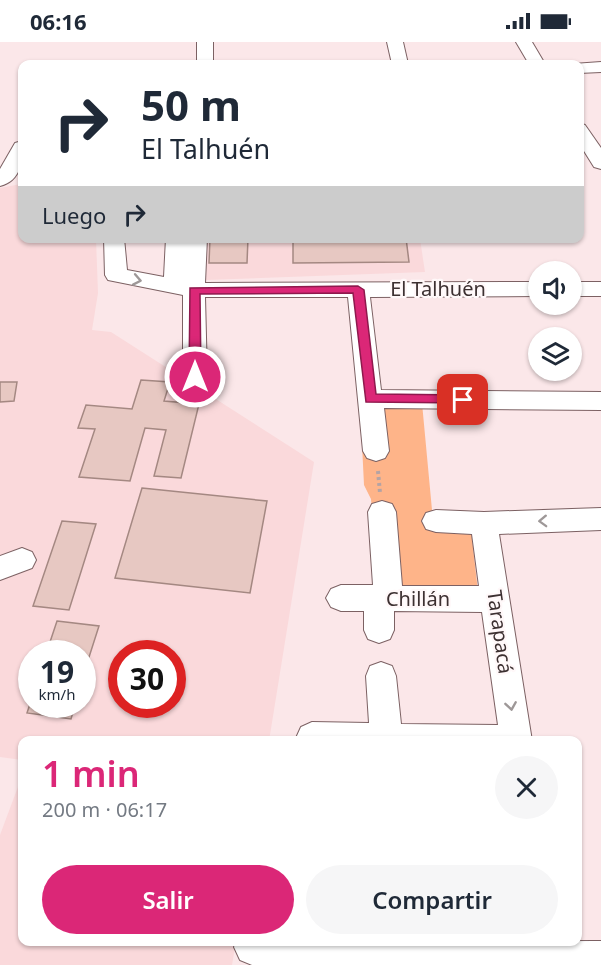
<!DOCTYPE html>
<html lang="es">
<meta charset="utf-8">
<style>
:root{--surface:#fff;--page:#f6f6f7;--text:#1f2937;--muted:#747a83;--accent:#db2777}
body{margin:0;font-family:"Noto Sans",sans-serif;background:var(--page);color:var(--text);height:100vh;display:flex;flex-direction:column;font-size:22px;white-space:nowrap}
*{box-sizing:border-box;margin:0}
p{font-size:20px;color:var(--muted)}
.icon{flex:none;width:33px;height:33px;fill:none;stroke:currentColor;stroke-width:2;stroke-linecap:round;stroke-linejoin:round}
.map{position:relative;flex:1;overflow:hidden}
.sheet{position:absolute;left:18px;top:694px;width:564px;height:210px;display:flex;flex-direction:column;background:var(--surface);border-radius:12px;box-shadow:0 2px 4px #0004}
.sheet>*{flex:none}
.top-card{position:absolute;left:18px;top:18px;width:566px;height:183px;border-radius:12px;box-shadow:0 2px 4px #0004;background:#fff;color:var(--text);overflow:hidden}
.tools{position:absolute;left:528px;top:219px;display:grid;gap:12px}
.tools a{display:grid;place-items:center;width:54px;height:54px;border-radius:50%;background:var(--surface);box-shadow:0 2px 4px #0004;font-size:30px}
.speed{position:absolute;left:18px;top:598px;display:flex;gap:12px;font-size:30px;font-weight:700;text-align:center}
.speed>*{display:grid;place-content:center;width:78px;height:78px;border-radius:50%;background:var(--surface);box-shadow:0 2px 4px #0004;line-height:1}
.speed small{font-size:15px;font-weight:400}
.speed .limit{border:9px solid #d22;background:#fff;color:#111}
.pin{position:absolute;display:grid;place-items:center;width:51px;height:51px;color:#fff;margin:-26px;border-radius:12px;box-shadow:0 3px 9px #0006}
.me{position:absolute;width:66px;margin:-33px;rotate:0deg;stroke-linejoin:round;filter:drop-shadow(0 0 4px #0008)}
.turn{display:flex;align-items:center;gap:21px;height:126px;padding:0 24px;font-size:27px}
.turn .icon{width:78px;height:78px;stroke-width:2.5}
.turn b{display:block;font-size:42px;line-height:51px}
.then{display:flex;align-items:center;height:57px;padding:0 24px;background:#0003;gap:12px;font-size:22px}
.round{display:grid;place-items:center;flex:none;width:63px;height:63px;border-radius:32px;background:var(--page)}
.summary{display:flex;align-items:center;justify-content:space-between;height:102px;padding:0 24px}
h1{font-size:36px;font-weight:600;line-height:45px;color:var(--accent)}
.button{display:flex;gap:12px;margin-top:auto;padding:12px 24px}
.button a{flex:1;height:69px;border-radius:36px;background:var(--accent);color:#fff;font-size:24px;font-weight:600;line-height:69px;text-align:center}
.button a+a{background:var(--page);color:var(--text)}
.status{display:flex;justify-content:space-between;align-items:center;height:42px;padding:0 30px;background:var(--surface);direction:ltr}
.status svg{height:16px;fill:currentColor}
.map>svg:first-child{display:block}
</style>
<div class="status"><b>06:16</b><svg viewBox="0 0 49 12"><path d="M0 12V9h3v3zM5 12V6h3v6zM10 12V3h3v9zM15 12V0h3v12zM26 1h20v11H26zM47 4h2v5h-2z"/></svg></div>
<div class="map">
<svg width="601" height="923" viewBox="0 0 601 923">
<rect width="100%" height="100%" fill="#fbe7e9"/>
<g fill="#fad9db" fill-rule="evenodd">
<path d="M21 142 22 196 96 197 98 251 92 288 111 290 314 420 269 699H22V718L0 715V146ZM32 612H82V663H32ZM122 612H172V663H122Z"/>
<polygon points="207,196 420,197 425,230 206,238"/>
<polygon points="22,734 22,900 236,900 232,923 0,923 0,793"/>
</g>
<polygon fill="#feb489" points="422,361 432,468 469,469 478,550 379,551 371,457 364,443 360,362"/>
<g fill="#e7c8c2" stroke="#a48882" stroke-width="1.5">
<polygon points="210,196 248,196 247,221 209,221"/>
<polygon points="293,196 406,196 409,220 293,221"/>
<polygon points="141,338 170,340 164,359 199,362 181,436 154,434 166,388 145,386 130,439 79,435 95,387 78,386 86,363 132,367"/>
<polygon points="0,340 17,340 14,359 0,360"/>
<polygon points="142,446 267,459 250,551 115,536"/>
<polygon points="62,479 96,482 69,568 33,564"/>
<polygon points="57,579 99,584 82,637 82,612 46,612"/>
<polygon points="32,656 32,663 75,663 71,677 27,671"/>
</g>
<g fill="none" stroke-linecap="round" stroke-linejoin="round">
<g stroke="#7c6163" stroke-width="2">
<g id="minor">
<rect x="197" y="0" width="16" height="22"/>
<polygon points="387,0 403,0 408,22 392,22"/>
<polygon points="516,0 532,0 545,22 529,22"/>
<polygon points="601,20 601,30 579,31 579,22 573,22"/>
<polygon points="579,81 585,83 601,106 601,127 594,125 579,101"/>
<path d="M22 99C24 117 21 139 0 144V127L15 101Z"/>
<polygon points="104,196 124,196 127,228 164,235 166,196 186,196 186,199 187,196 207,196 205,241 538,240 538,254 370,255 381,348 601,350 601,368 384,366 389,409 385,416 376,419 367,416 363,409 348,255 205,255 207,335 204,341 195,344 186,341 183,335 183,253 108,238 105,233"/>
<rect x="572" y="240" width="29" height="14"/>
<polygon points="382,459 392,462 396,470 402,544 479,544 472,492 436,490 426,487 422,479 426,471 436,468 484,470 601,466 601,488 499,492 532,699 297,699 296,696 301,685 312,680 369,681 366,634 370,624 381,620 392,624 396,634 401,682 498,683 482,570 394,569 394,588 390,597 379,601 368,597 364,588 364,569 341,569 331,565 326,556 331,547 341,543 373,543 368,470 372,462"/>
<polygon points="22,506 32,510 36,518 32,526 0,538 0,514"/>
<polygon points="601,899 601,923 252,923 240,918 234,905 236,900"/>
</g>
</g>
<polyline stroke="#b4a3a4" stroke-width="4" stroke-dasharray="3 3" stroke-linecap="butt" points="378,429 380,451"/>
<use href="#minor" fill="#fff" fill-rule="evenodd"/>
</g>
<defs><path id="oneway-chevron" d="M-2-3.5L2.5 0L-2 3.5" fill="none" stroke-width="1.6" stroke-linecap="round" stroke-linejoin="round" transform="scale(1.5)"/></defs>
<g stroke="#9e9898">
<use href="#oneway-chevron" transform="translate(137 238) rotate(11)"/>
<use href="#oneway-chevron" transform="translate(543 479) rotate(178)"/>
<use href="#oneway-chevron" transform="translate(511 664) rotate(81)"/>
</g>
<polygon fill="#db2777" stroke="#8e194d" stroke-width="1.5" points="358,244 364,248 376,352 463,353 467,355 469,358 467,361 366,360 353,251 200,252 201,335 195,339 189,335 190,246"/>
<g text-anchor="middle" stroke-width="4.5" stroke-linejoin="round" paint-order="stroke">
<g font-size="20" fill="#3c3031" stroke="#fff8f9">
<text x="438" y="254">El Talhuén</text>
<text x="418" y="564">Chillán</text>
<text transform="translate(500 590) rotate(82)" y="7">Tarapacá</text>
</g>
</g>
</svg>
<div class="tools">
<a><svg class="icon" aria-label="sound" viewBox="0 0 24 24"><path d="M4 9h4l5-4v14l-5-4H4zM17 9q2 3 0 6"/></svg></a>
<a><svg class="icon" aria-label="layers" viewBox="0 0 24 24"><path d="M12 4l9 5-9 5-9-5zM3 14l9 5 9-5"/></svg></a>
</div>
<div class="speed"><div>19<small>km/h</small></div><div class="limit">30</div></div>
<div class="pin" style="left:463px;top:358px;background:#d93025"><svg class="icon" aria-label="arrive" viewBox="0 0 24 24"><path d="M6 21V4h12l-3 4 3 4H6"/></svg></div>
<svg class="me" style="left:195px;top:335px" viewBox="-20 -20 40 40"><circle r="17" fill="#db2777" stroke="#fff" stroke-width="3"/><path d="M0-11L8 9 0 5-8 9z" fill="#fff"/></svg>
<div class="top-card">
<div class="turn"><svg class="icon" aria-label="right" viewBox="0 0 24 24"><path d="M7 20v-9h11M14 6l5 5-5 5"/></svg><div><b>50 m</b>El Talhuén</div></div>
<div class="then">Luego<svg class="icon" aria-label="right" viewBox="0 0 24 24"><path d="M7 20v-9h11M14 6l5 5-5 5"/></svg></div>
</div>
<section class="sheet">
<div class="summary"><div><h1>1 min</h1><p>200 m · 06:17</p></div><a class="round"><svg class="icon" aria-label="close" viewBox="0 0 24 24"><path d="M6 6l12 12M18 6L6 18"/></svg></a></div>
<div class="button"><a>Salir</a><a>Compartir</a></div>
</section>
</div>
